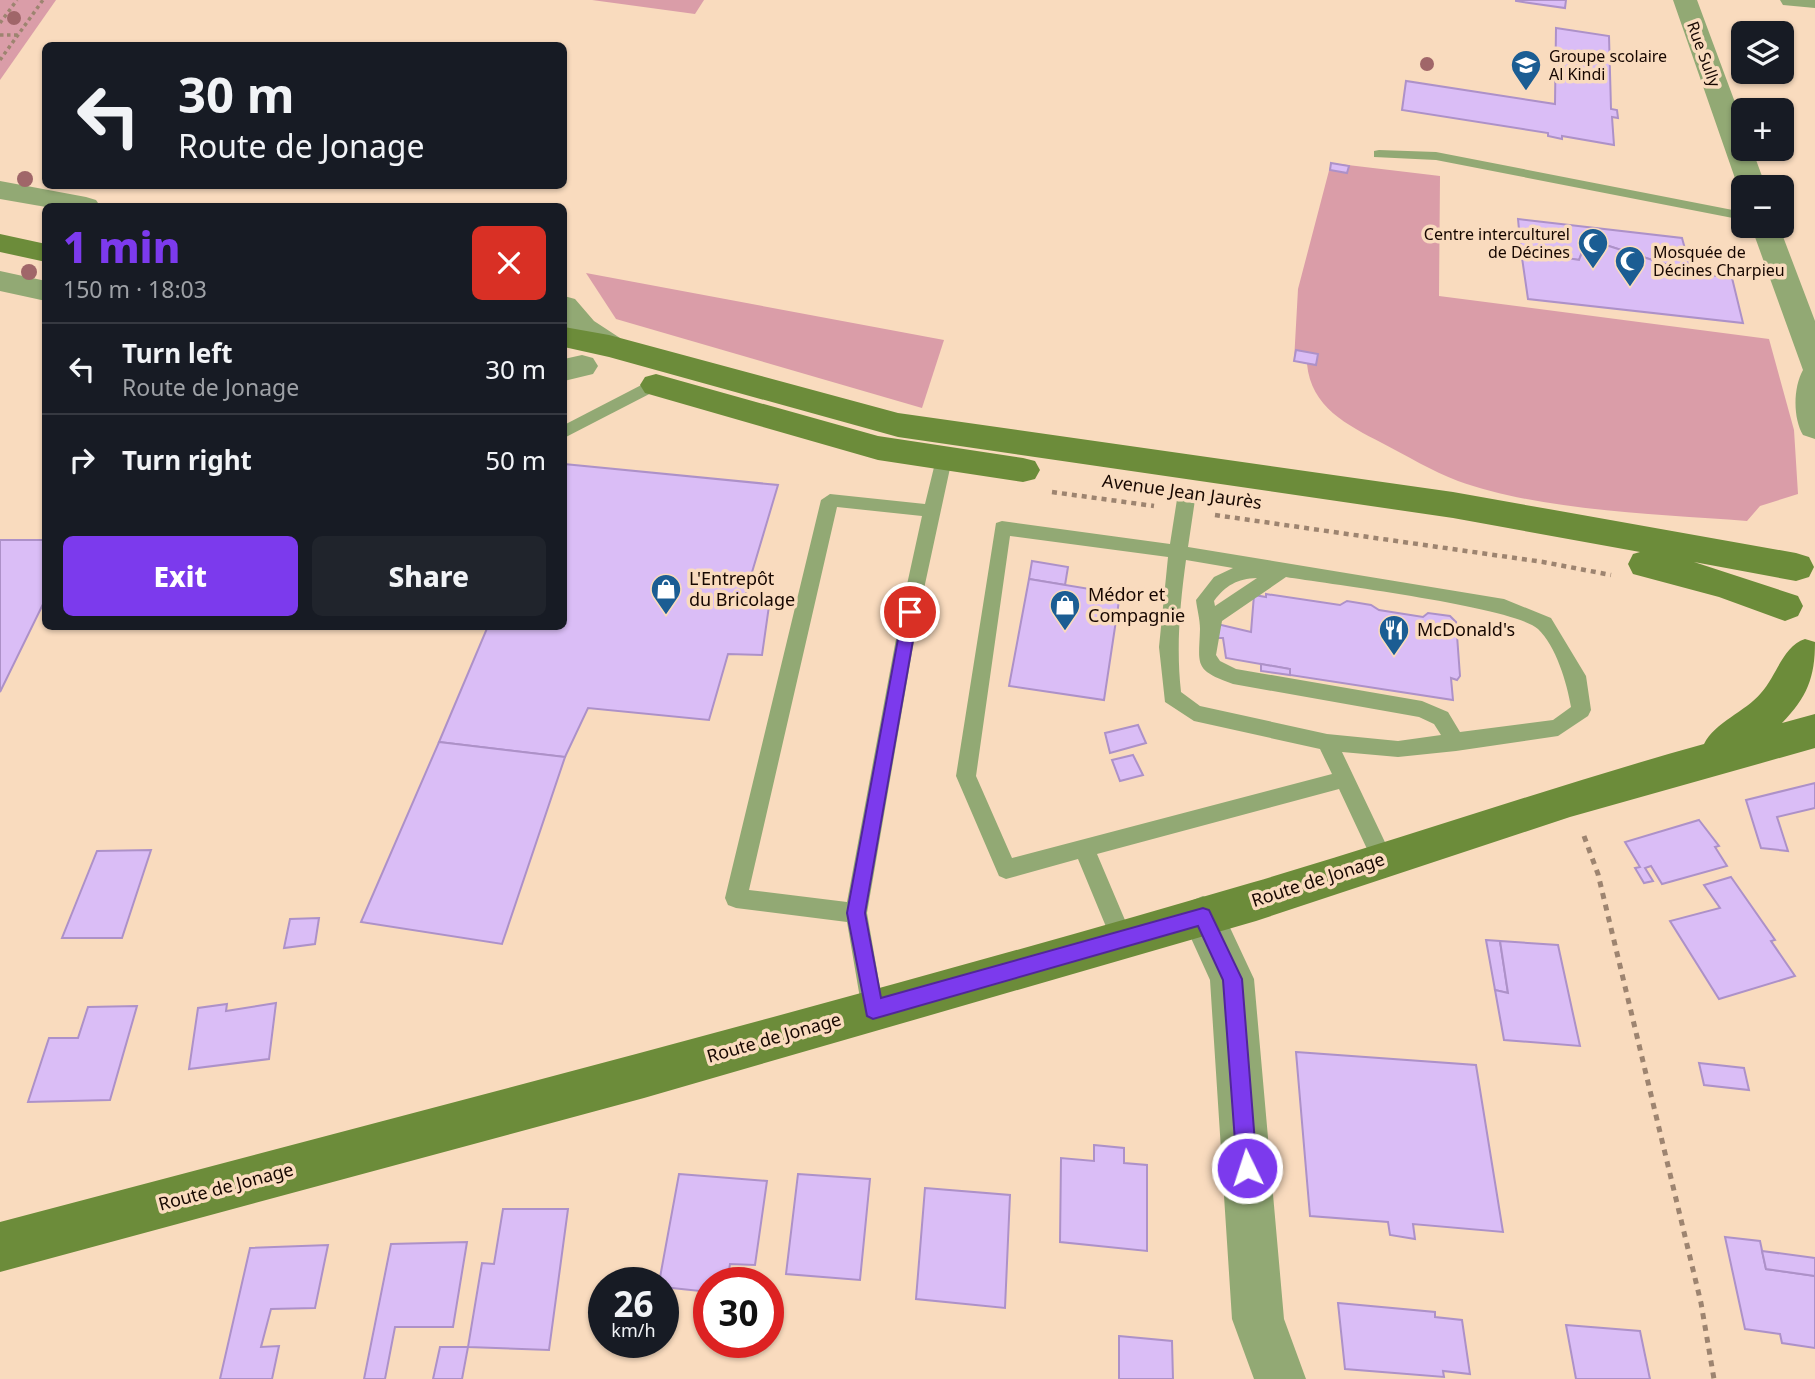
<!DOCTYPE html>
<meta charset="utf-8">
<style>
:root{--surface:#171b24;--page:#20242c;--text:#f1f3f6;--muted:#9ea1a6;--line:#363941;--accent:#7c3aed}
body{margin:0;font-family:"Noto Sans",sans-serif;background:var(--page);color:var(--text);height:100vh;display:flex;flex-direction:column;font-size:26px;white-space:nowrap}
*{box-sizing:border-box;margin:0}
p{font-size:23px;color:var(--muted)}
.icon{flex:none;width:38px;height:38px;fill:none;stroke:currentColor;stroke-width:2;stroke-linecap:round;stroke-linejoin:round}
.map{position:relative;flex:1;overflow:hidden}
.side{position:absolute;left:42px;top:203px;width:525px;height:427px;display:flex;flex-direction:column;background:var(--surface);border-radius:10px;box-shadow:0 2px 5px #0004}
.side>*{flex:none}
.top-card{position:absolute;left:42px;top:42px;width:525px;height:147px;border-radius:10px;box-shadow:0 2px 5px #0004;background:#171b24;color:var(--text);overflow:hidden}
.tools{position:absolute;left:1731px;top:21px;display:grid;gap:14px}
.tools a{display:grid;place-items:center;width:63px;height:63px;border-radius:10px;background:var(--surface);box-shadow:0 2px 5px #0004;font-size:35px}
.speed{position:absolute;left:588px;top:1267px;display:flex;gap:14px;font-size:35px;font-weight:700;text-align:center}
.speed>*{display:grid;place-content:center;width:91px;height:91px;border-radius:50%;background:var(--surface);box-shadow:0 2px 5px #0004;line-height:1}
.speed small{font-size:18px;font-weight:400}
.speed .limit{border:10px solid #d22;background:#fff;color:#111}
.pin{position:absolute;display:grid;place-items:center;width:60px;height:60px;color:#fff;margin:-30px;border:4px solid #fff;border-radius:50%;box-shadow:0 2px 7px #0007}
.me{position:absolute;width:77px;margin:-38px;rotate:356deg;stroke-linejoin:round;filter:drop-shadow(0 0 5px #0008)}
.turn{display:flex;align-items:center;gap:24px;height:147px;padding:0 21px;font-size:32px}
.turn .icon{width:91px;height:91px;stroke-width:2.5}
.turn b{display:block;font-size:49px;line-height:60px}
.round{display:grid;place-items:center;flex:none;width:74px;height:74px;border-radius:10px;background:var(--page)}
.overview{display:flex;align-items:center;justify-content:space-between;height:119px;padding:0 21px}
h1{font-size:42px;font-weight:800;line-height:52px;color:var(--accent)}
.cta{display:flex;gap:14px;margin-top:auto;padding:14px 21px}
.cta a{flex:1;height:80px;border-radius:10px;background:var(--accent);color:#fff;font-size:28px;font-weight:800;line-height:80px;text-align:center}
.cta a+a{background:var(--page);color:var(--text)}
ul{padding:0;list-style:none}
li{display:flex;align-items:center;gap:21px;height:91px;padding:0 21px;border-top:2px solid var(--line)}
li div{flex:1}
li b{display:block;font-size:26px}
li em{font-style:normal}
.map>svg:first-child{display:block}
</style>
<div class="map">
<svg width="1815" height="1379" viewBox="0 0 1815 1379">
<rect width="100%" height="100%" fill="#f9dbbe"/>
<g fill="#da9da8">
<polygon points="0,0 56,0 0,80"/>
<polygon points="592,0 704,0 695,14"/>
<path d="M1331 163 1440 176 1439 296 1769 339 1794 430 1798 494 1760 506 1747 521C1658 514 1541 511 1458 481 1432 471 1407 456 1382 443 1347 425 1311 407 1307 364L1294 361 1298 289Z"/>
<polygon points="586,273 944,340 922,408 616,319"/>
</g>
<g fill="#dabdf6" stroke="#ad91c8" stroke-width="2">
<polygon points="1566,0 1565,8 1516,1 1516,0"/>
<polygon points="1556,28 1609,36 1611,109 1617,110 1618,118 1612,117 1614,145 1562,136 1562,139 1548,136 1548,133 1402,110 1406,81 1555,104"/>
<polygon points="1331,163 1349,166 1347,173 1330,170"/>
<polygon points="1518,219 1682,238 1691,271 1665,269 1668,265 1587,239 1579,260 1521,251"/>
<polygon points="1587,239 1668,265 1665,269 1732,278 1743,323 1528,299 1521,251 1579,260"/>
<polygon points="1296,350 1318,354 1316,365 1294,361"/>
<polygon points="564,464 778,485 744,599 769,606 762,655 728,654 709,720 588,708 565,757 439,742 488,626 564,626"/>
<polygon points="0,540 46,540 46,598 0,692"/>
<polygon points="1032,561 1068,567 1065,585 1029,579"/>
<polygon points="1029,579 1120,594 1104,700 1009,686"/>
<polygon points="1266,594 1340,605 1347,601 1371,605 1379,610 1423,617 1428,613 1450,616 1456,622 1460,676 1457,680 1451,678 1453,700 1290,675 1290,669 1226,658 1223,638 1216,638 1217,624 1251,632 1254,595 1266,597"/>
<polygon points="1261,664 1290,669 1290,675 1261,671"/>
<polygon points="1138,725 1146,743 1110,753 1105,733"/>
<polygon points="439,742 565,757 502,944 361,922"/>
<polygon points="1133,755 1143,775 1120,781 1112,760"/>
<polygon points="1815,783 1815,808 1777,817 1788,851 1761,848 1746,800"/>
<polygon points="1699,820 1719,846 1715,847 1727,866 1662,884 1651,866 1645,868 1653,881 1644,883 1635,868 1640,867 1625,842"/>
<polygon points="151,850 122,938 62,938 97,851"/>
<polygon points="1731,877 1775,940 1771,941 1795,976 1719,999 1670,921 1720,908 1704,885"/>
<polygon points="319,918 315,944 284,948 290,919"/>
<polygon points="1486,940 1500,941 1508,993 1495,990"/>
<polygon points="1500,941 1558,945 1580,1046 1504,1040 1495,990 1508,993"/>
<polygon points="276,1003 269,1059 189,1069 198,1008 227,1004 226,1011"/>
<polygon points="137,1006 110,1100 28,1102 49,1038 78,1038 88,1007"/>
<polygon points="1296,1052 1476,1065 1503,1232 1413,1224 1415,1239 1390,1235 1388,1222 1310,1216"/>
<polygon points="1699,1063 1744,1068 1749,1090 1704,1085"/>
<polygon points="1094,1145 1124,1148 1124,1163 1147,1165 1147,1251 1060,1242 1061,1158 1094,1161"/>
<polygon points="679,1174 767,1181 755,1265 730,1264 727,1283 709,1283 709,1292 663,1287 663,1283 659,1283"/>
<polygon points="798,1174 870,1179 860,1280 786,1274"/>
<polygon points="925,1188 1010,1195 1005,1308 916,1299"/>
<polygon points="503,1209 568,1209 549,1350 468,1347 482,1263 494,1264"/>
<polygon points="1725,1237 1760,1241 1766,1269 1815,1276 1815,1348 1782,1343 1780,1334 1745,1329"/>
<polygon points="467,1242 453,1327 395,1327 385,1379 364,1379 391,1244"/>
<polygon points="328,1245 315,1308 271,1309 261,1347 279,1346 272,1379 220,1379 250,1248"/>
<polygon points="1762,1251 1815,1258 1815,1276 1766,1269"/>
<polygon points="1338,1303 1435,1312 1435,1317 1462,1320 1470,1374 1443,1371 1444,1377 1345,1369"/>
<polygon points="1566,1325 1640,1331 1650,1379 1576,1379"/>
<polygon points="1119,1336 1172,1341 1173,1379 1119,1379"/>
<polygon points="440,1347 468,1347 462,1379 433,1379"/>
</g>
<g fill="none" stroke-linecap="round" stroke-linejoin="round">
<g stroke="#9d8470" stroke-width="3.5" stroke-dasharray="3.5 3.5" stroke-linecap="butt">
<polyline points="0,23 17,0"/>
<polyline points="0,35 18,35"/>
<polyline points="0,60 43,0"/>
</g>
<g stroke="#9d8470" stroke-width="4.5" stroke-dasharray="5 5" stroke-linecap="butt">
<polyline points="1052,492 1154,506"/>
<polyline points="1215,515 1543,562 1611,575"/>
</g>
<polyline stroke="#9d8470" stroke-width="5" stroke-dasharray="6 6" stroke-linecap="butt" points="1584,836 1598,874 1701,1303 1714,1379"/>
<g fill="#92a974" fill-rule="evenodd">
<polygon points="1379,150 1436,152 1743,212 1743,220 1436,160 1374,157 1374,151"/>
<polygon points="653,379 661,385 659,389 564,438 564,425"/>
<path d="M944 453 952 459 919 612 867 913 884 1010 881 1018 873 1021 865 1018 862 1010 847 922 736 908 728 905 725 898 821 500 830 494 925 504 936 459ZM837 507 922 516 901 612 847 902 749 890Z"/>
<path d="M1187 487 1196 493 1188 547 1504 599 1551 618 1586 676 1591 710 1588 716 1558 736 1456 751 1398 757 1342 752 1393 859 1389 866 1382 868 1375 866 1339 789 1097 854 1133 939 1130 946 1122 949 1114 946 1078 859 1006 879 999 876 956 776 996 523 1002 521 1170 544 1178 493ZM1010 536 1168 557 1159 647 1165 702 1194 721 1320 749 1332 774 1012 858 976 776ZM1186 560 1233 568 1214 577 1196 600C1197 609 1200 619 1200 629 1199 665 1193 670 1233 684L1419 717 1434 724 1441 735 1398 741 1327 734 1200 706 1181 692C1176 648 1180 604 1186 560ZM1286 577C1328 584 1515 607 1538 629 1556 646 1567 683 1571 707L1553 720 1460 732 1448 712 1422 701 1236 669 1220 661 1216 655 1222 621ZM1257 578 1215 606 1214 601C1226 585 1237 579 1257 578Z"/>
</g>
<g fill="#92a974" fill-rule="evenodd">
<polygon points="1673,0 1697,0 1743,124 1743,149 1752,149 1766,187 1743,187 1743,193 1738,187"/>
<polygon points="1780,0 1815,0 1815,8 1783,5"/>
<polygon points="0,181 86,197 96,200 100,206 46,207 0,199"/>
<path d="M1751 226H1779L1815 321V439L1803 435C1793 418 1793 388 1803 370Z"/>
<polygon points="0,271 46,281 46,301 0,291"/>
<path d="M564 296 575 299 594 321 620 338 625 346 620 354C598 360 578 342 564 325Z"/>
<polygon points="582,355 593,358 598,366 593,374 564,381 564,359"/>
<polygon points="1203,896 1218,902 1254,979 1284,1319 1306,1379 1254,1379 1232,1319 1210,980 1181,916 1188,902"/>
</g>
<g fill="#6c8c3a" fill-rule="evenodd">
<polygon points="0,234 46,244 46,262 0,252"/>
<polygon points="564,327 609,335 898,413 1453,492 1796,553 1809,557 1814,567 1809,577 1796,581 1694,562 1798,596 1803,606 1798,616 1785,621 1719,597 1633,574 1628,564 1633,554 1640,552 1453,518 898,437 609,357 564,347"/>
<polygon points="656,374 878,436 1023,458 1035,461 1040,470 1035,479 1023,482 878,460 645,393 640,385 645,377"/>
<path d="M1805 639 1815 642C1815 678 1807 697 1782 723L1815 714V748L1570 817 1256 921 644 1098 0 1272V1222C418 1111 838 1004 1254 882 1404 838 1553 786 1704 744 1715 722 1745 712 1761 693 1777 675 1783 646 1805 639Z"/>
</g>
</g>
<g fill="#a06669">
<circle cx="14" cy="18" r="7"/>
<circle cx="1427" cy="64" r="7"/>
<circle cx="25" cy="179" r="8"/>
<circle cx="29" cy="272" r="8"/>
</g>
<polygon fill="#7c3aed" stroke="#51269a" stroke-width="2" points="910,606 918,612 865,913 881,998 1203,908 1209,910 1242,979 1257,1168 1254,1175 1247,1178 1240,1175 1237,1168 1223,980 1198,926 873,1019 867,1016 847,913 903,612"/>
<defs>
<g id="school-pin" transform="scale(1.575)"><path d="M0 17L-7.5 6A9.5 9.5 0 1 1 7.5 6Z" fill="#1b5d93" stroke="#f9dbbe"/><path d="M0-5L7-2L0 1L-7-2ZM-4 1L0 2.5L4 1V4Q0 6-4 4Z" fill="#fff"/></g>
<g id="mosque-pin" transform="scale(1.575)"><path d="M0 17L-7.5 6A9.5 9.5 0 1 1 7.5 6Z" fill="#1b5d93" stroke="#f9dbbe"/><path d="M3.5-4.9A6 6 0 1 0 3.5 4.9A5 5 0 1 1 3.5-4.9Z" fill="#fff"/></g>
<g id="shop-pin" transform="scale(1.575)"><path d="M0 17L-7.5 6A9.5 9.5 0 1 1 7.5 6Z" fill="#1b5d93" stroke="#f9dbbe"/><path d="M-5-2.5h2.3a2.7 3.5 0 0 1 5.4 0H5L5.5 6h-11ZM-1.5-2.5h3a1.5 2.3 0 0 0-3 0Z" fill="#fff"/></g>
<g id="restaurant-pin" transform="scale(1.575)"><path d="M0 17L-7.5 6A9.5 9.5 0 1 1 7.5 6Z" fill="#1b5d93" stroke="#f9dbbe"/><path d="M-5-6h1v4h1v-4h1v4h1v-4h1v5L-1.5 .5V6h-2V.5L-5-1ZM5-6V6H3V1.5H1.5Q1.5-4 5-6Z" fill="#fff"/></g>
</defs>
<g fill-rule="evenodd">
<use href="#school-pin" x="1526" y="65"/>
<use href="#mosque-pin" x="1593" y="243"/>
<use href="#mosque-pin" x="1630" y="261"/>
<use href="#shop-pin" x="666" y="589"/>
<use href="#shop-pin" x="1065" y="605"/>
<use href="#restaurant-pin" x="1394" y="630"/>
</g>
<g text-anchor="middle" stroke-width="7" stroke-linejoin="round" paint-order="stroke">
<g font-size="16" fill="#170700" stroke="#f9dbbe">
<text transform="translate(1704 54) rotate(70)" y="6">Rue Sully</text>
</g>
<g font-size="16" fill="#170700" stroke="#f9dbbe" text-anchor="start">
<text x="1549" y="62">Groupe scolaire<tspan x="1549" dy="18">Al Kindi</tspan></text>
<text x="1570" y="240" text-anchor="end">Centre interculturel<tspan x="1570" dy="18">de Décines</tspan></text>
<text x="1653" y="258">Mosquée de<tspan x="1653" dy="18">Décines Charpieu</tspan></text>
</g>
<g font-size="18" fill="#170700" stroke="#f9dbbe">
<text transform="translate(1182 492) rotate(8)" y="6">Avenue Jean Jaurès</text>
<text transform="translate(1318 880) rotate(-18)" y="6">Route de Jonage</text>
<text transform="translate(774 1038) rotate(-16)" y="6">Route de Jonage</text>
<text transform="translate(226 1187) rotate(-15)" y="6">Route de Jonage</text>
</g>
<g font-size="18" fill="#170700" stroke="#f9dbbe" text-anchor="start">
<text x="689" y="585">L'Entrepôt<tspan x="689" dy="21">du Bricolage</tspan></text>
<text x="1088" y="601">Médor et<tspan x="1088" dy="21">Compagnie</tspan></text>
<text x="1417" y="636">McDonald's</text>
</g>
</g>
</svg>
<div class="tools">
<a><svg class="icon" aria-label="layers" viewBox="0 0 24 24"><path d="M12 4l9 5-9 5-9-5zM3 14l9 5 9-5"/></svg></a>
<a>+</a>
<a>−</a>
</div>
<div class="speed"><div>26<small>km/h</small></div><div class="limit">30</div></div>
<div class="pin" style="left:910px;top:612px;background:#d93025"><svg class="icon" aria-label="arrive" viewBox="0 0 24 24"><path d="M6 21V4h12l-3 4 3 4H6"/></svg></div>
<svg class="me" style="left:1247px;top:1168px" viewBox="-20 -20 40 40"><circle r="17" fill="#7c3aed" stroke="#fff" stroke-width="3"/><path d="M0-11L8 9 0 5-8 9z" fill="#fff"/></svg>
<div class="top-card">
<div class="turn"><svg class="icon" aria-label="left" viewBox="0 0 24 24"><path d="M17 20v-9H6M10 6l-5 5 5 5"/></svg><div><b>30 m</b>Route de Jonage</div></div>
</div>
<section class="side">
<div class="overview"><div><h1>1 min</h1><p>150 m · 18:03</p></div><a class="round" style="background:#d93025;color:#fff"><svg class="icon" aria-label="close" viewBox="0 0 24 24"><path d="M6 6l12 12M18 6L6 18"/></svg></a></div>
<ul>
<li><svg class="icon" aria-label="left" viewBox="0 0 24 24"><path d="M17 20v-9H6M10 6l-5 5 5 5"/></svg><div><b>Turn left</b><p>Route de Jonage</p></div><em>30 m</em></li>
<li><svg class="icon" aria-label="right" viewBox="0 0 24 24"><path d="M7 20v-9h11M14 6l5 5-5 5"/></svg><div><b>Turn right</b></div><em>50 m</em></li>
</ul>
<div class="cta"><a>Exit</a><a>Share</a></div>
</section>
</div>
